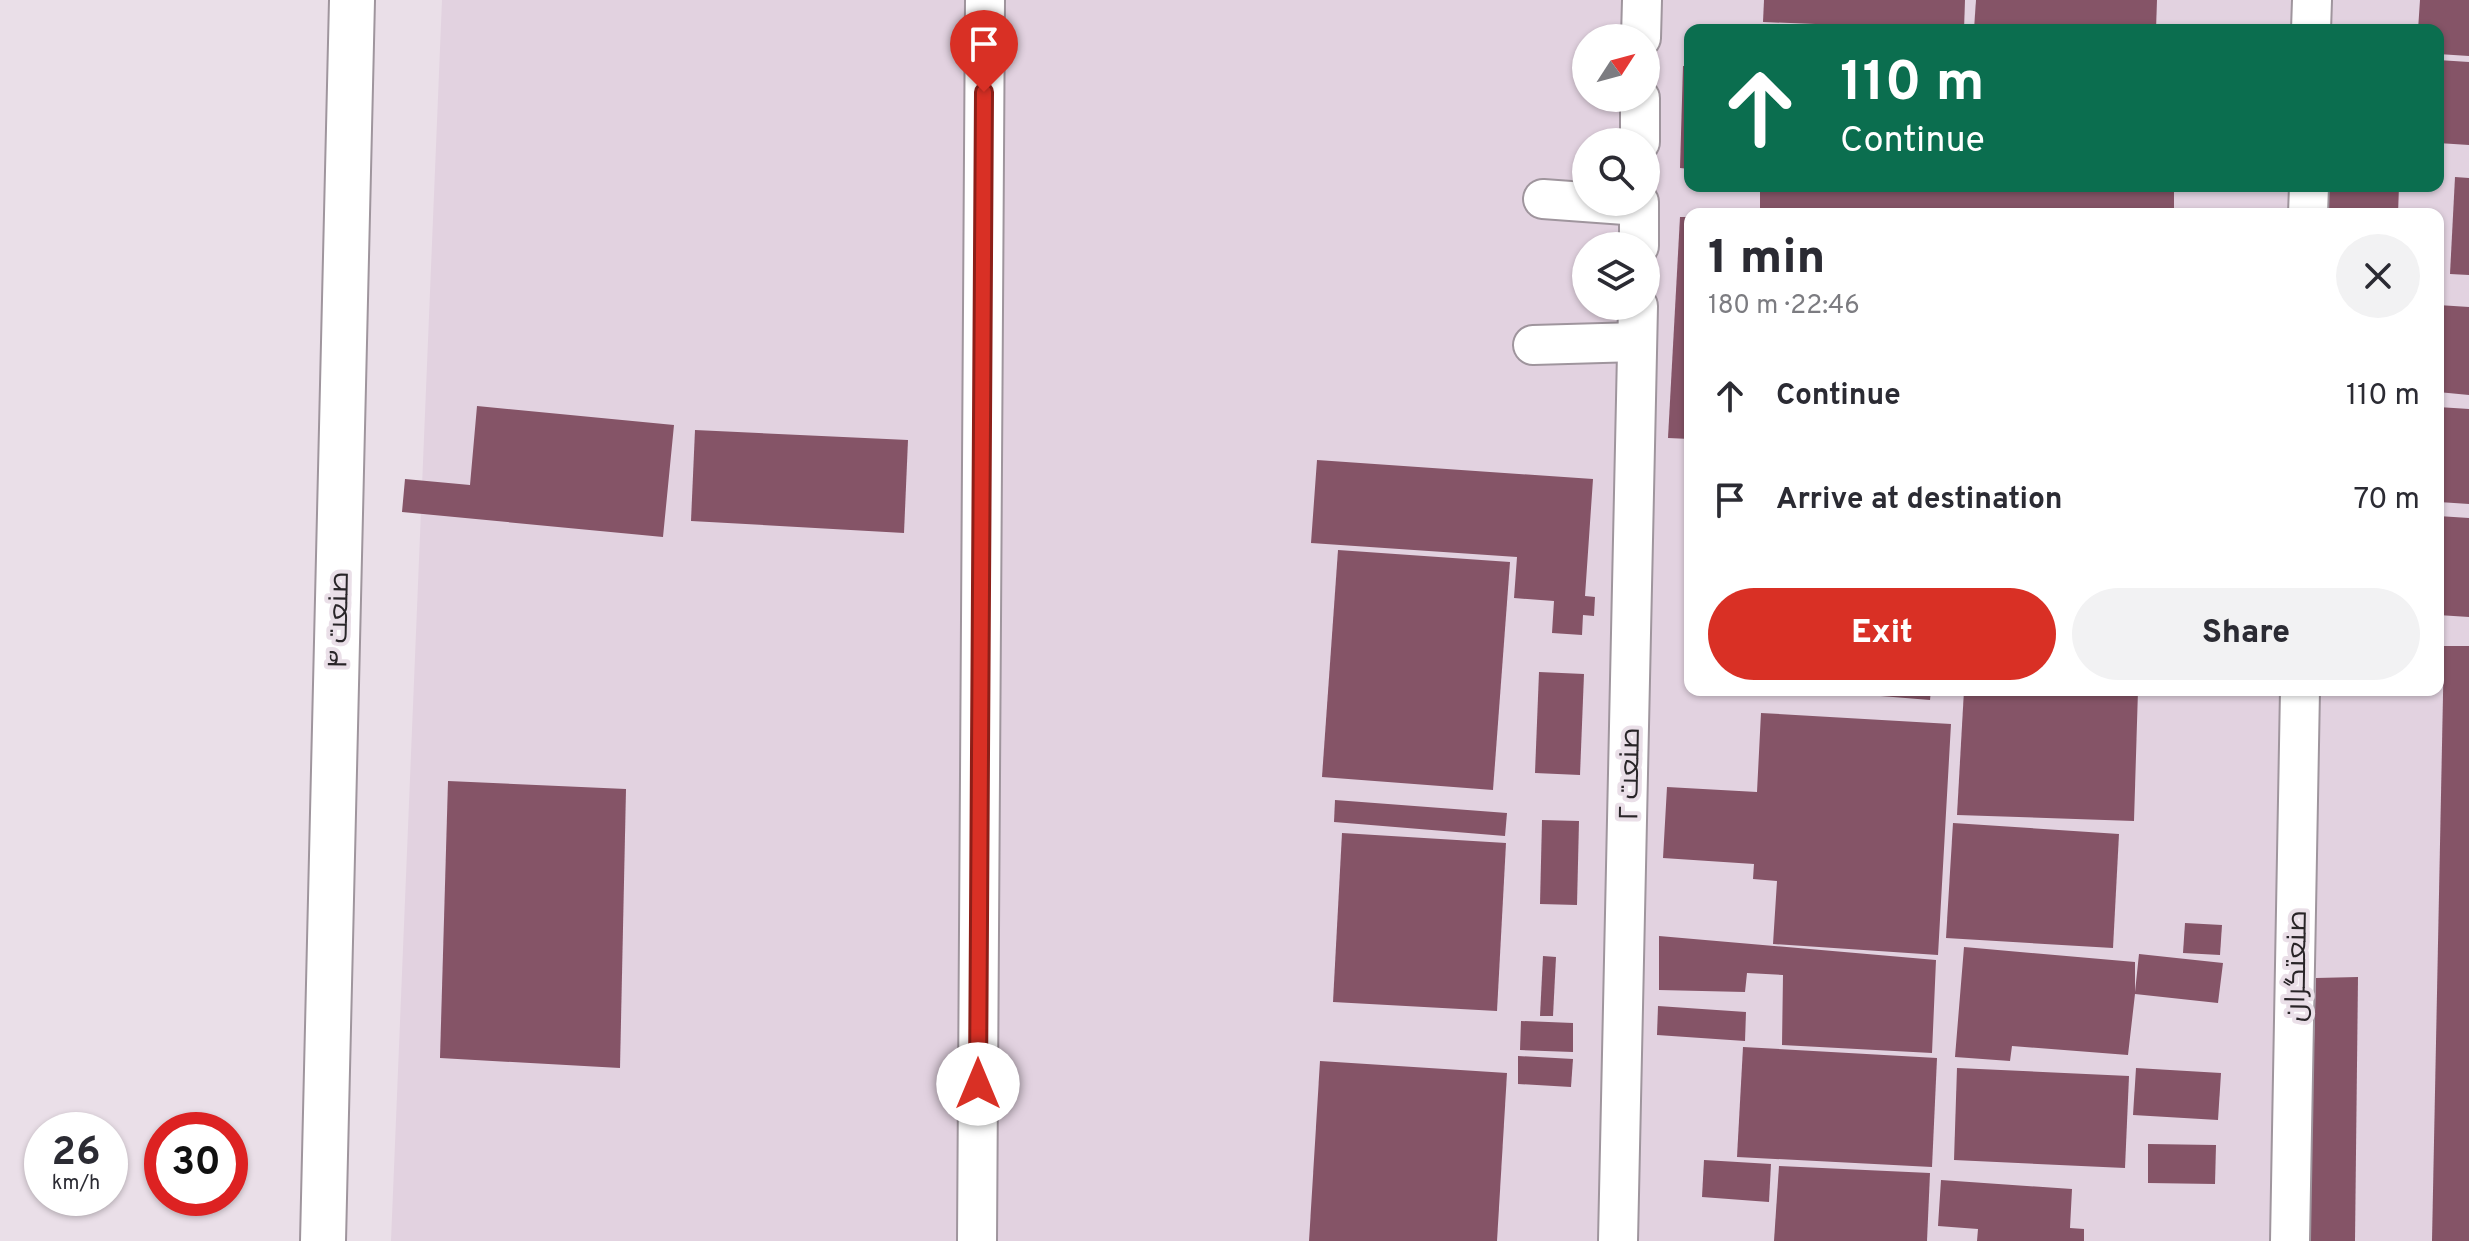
<!DOCTYPE html>
<meta charset="utf-8">
<style>
:root{--surface:#fff;--page:#f2f2f3;--text:#2b2b33;--muted:#7c7c81;--accent:#d93025}
body{margin:0;font-family:Overpass,Cairo,sans-serif;background:var(--page);color:var(--text);height:100vh;display:flex;flex-direction:column;font-size:30px;white-space:nowrap}
*{box-sizing:border-box;margin:0}
p{font-size:26px;color:var(--muted)}
.icon{flex:none;width:44px;height:44px;fill:none;stroke:currentColor;stroke-width:2;stroke-linecap:round;stroke-linejoin:round}
.map{position:relative;flex:1;overflow:hidden}
.panel{position:absolute;left:1684px;top:208px;width:760px;height:488px;display:flex;flex-direction:column;background:var(--surface);border-radius:16px;box-shadow:0 2px 6px #0004}
.panel>*{flex:none}
.hud{position:absolute;left:1684px;top:24px;width:760px;height:168px;border-radius:16px;box-shadow:0 2px 6px #0004;background:#0b6e4f;color:#fff;overflow:hidden}
.needle{width:52px;rotate:54deg}
.fabs{position:absolute;left:1572px;top:24px;display:grid;gap:16px}
.fabs a{display:grid;place-items:center;width:88px;height:88px;border-radius:50%;background:var(--surface);box-shadow:0 2px 6px #0004;font-size:40px}
.speed{position:absolute;left:24px;top:1112px;display:flex;gap:16px;font-size:40px;font-weight:700;text-align:center}
.speed>*{display:grid;place-content:center;width:104px;height:104px;border-radius:50%;background:var(--surface);box-shadow:0 2px 6px #0004;line-height:1}
.speed small{font-size:20px;font-weight:400}
.speed .limit{border:12px solid #d22;background:#fff;color:#111}
.pin{position:absolute;display:grid;place-items:center;width:68px;height:68px;color:#fff;margin:-82px -34px;border-radius:50% 50% 50% 0;rotate:-45deg;box-shadow:0 0 8px #0007}
.pin .icon{rotate:45deg}
.me{position:absolute;width:88px;margin:-44px;rotate:0deg;stroke-linejoin:round;filter:drop-shadow(0 0 6px #0008)}
.turn{display:flex;align-items:center;gap:28px;height:168px;padding:0 24px;font-size:36px}
.turn .icon{width:104px;height:104px;stroke-width:2.5}
.turn b{display:block;font-size:56px;line-height:68px}
.round{display:grid;place-items:center;flex:none;width:84px;height:84px;border-radius:42px;background:var(--page)}
.head{display:flex;align-items:center;justify-content:space-between;height:136px;padding:0 24px}
h1{font-size:48px;font-weight:800;line-height:60px}
.cta{display:flex;gap:16px;margin-top:auto;padding:16px 24px}
.cta a{flex:1;height:92px;border-radius:48px;background:var(--accent);color:#fff;font-size:32px;font-weight:800;line-height:92px;text-align:center}
.cta a+a{background:var(--page);color:var(--text)}
ul{padding:0;list-style:none}
li{display:flex;align-items:center;gap:24px;height:104px;padding:0 24px}
li div{flex:1}
li b{display:block;font-size:30px}
li em{font-style:normal}
.map>svg:first-child{display:block}
</style>
<div class="map">
<svg width="2469" height="1241" viewBox="0 0 2469 1241">
<rect width="100%" height="100%" fill="#eadfe8"/>
<path fill="#e2d2e0" fill-rule="evenodd" d="M442 0H2469V1241H391ZM1690 30H2438V186H1690ZM1586 38H1646V98H1586ZM1586 142H1646V202H1586ZM1690 214H2438V690H1690ZM1586 246H1646V306H1586Z"/>
<g fill="#855467">
<polygon points="1764,0 1965,0 1964,30 1763,22"/>
<polygon points="1976,0 2157,0 2156,30 1974,29"/>
<polygon points="2420,0 2469,0 2469,56 2438,54 2438,30 2418,30"/>
<polygon points="2438,60 2469,62 2469,145 2438,143"/>
<polygon points="1683,66 1690,66 1690,169 1680,168"/>
<polygon points="2455,177 2469,178 2469,275 2450,274"/>
<rect x="1760" y="186" width="414" height="28"/>
<polygon points="2326,186 2399,186 2398,214 2325,214"/>
<polygon points="1680,217 1690,217 1690,439 1668,438"/>
<polygon points="2438,305 2469,307 2469,395 2438,392"/>
<polygon points="477,406 674,425 663,537 402,512 405,479 470,485"/>
<polygon points="2438,407 2469,409 2469,504 2439,502"/>
<polygon points="695,430 908,440 904,533 691,521"/>
<polygon points="1317,460 1593,479 1585,596 1595,597 1594,616 1583,615 1582,635 1552,633 1554,601 1514,598 1517,557 1311,543"/>
<polygon points="2438,516 2469,518 2469,617 2438,615"/>
<polygon points="1338,550 1510,562 1493,790 1322,777"/>
<polygon points="2444,646 2469,646 2469,1241 2432,1241"/>
<polygon points="1539,672 1584,674 1580,775 1535,773"/>
<polygon points="1807,690 1931,690 1930,700"/>
<polygon points="1964,690 2138,690 2134,821 1957,815"/>
<polygon points="1761,713 1951,724 1938,955 1773,944 1777,881 1753,879 1754,864 1663,858 1667,787 1757,792"/>
<polygon points="448,781 626,789 620,1068 440,1058"/>
<polygon points="1335,800 1507,813 1505,836 1334,822"/>
<polygon points="1542,820 1579,821 1577,905 1540,904"/>
<polygon points="1953,823 2119,834 2113,948 1946,938"/>
<polygon points="1342,833 1506,843 1497,1011 1333,1002"/>
<polygon points="2185,923 2222,925 2220,955 2183,953"/>
<polygon points="1659,936 1936,960 1932,1053 1782,1045 1783,975 1747,973 1745,992 1659,990"/>
<polygon points="1964,947 2135,962 2135,992 2139,954 2223,963 2218,1003 2135,994 2128,1055 2012,1046 2010,1061 1955,1057"/>
<polygon points="1543,956 1556,957 1553,1016 1540,1016"/>
<polygon points="2358,977 2355,1241 2308,1241 2316,978"/>
<polygon points="1658,1006 1746,1012 1745,1041 1657,1035"/>
<polygon points="1521,1021 1573,1023 1573,1052 1520,1050"/>
<polygon points="1743,1047 1937,1058 1932,1167 1737,1157"/>
<polygon points="1518,1056 1573,1059 1571,1087 1518,1084"/>
<polygon points="1320,1061 1507,1073 1497,1241 1309,1241"/>
<polygon points="1957,1068 2129,1076 2125,1168 1954,1160"/>
<polygon points="2136,1068 2221,1073 2218,1120 2133,1115"/>
<polygon points="2148,1144 2216,1145 2215,1184 2148,1183"/>
<polygon points="1704,1160 1771,1164 1769,1202 1702,1197"/>
<polygon points="1779,1166 1930,1173 1927,1241 1774,1241"/>
<polygon points="1941,1180 2072,1189 2070,1228 2084,1229 2084,1241 1977,1241 1978,1229 1938,1226"/>
</g>
<g fill="none" stroke-linecap="round" stroke-linejoin="round">
<g stroke="#9f959d" stroke-width="42">
<g id="street">
<polyline points="2311,30 2312,0"/>
<polyline points="1641,38 1642,0"/>
<polyline points="1640,142 1640,98"/>
<polyline points="1543,199 1639,206"/>
<polyline points="2308,214 2309,186"/>
<polyline points="1639,246 1639,202"/>
<polyline points="1533,345 1637,342"/>
<polyline points="977,1241 985,0"/>
<polyline points="1618,1241 1638,306"/>
<polyline points="2290,1241 2300,690"/>
</g>
</g>
<g stroke="#9f959d" stroke-width="48">
<polyline id="secondary" points="323,1241 352,0"/>
</g>
<use href="#street" stroke="#fff" stroke-width="38"/>
<use href="#secondary" stroke="#fff" stroke-width="44"/>
</g>
<g fill="none" stroke-linecap="round" stroke-linejoin="round">
<g stroke="#8d1f18" stroke-width="20">
<polyline id="route" points="978,1084 984,92"/>
</g>
<use href="#route" stroke="#d93025" stroke-width="14"/>
</g>
<g text-anchor="middle" stroke-width="8" stroke-linejoin="round" paint-order="stroke">
<g font-size="28" fill="#292528" stroke="#eadfe8">
<text transform="translate(337 620) rotate(-89)" y="10">صنعت ۴</text>
<text transform="translate(1628 774) rotate(-89)" y="10">صنعت ۲</text>
<text transform="translate(2295 966) rotate(-89)" y="10">صنعتگران</text>
</g>
</g>
</svg>
<div class="fabs">
<a><svg class="needle" viewBox="-14 -14 28 28"><path d="M0-13l5 13h-10z" fill="#e53935"/><path d="M0 13l5-13h-10z" fill="#7c7c81"/></svg></a>
<a><svg class="icon" aria-label="search" viewBox="0 0 24 24"><circle cx="10" cy="10" r="6"/><path d="M15 15l6 6"/></svg></a>
<a><svg class="icon" aria-label="layers" viewBox="0 0 24 24"><path d="M12 4l9 5-9 5-9-5zM3 14l9 5 9-5"/></svg></a>
</div>
<div class="speed"><div>26<small>km/h</small></div><div class="limit">30</div></div>
<div class="pin" style="left:984px;top:92px;background:#d93025"><svg class="icon" aria-label="arrive" viewBox="0 0 24 24"><path d="M6 21V4h12l-3 4 3 4H6"/></svg></div>
<svg class="me" style="left:978px;top:1084px" viewBox="-20 -20 40 40"><circle r="19" fill="#fff"/><path d="M0-13L10 11 0 6-10 11z" fill="#d93025"/></svg>
<div class="hud">
<div class="turn"><svg class="icon" aria-label="ahead" viewBox="0 0 24 24"><path d="M12 20V5M6 11l6-6 6 6"/></svg><div><b>110 m</b>Continue</div></div>
</div>
<section class="panel">
<div class="head"><div><h1>1 min</h1><p>180 m · 22:46</p></div><a class="round"><svg class="icon" aria-label="close" viewBox="0 0 24 24"><path d="M6 6l12 12M18 6L6 18"/></svg></a></div>
<ul>
<li><svg class="icon" aria-label="ahead" viewBox="0 0 24 24"><path d="M12 20V5M6 11l6-6 6 6"/></svg><div><b>Continue</b></div><em>110 m</em></li>
<li><svg class="icon" aria-label="arrive" viewBox="0 0 24 24"><path d="M6 21V4h12l-3 4 3 4H6"/></svg><div><b>Arrive at destination</b></div><em>70 m</em></li>
</ul>
<div class="cta"><a>Exit</a><a>Share</a></div>
</section>
</div>
